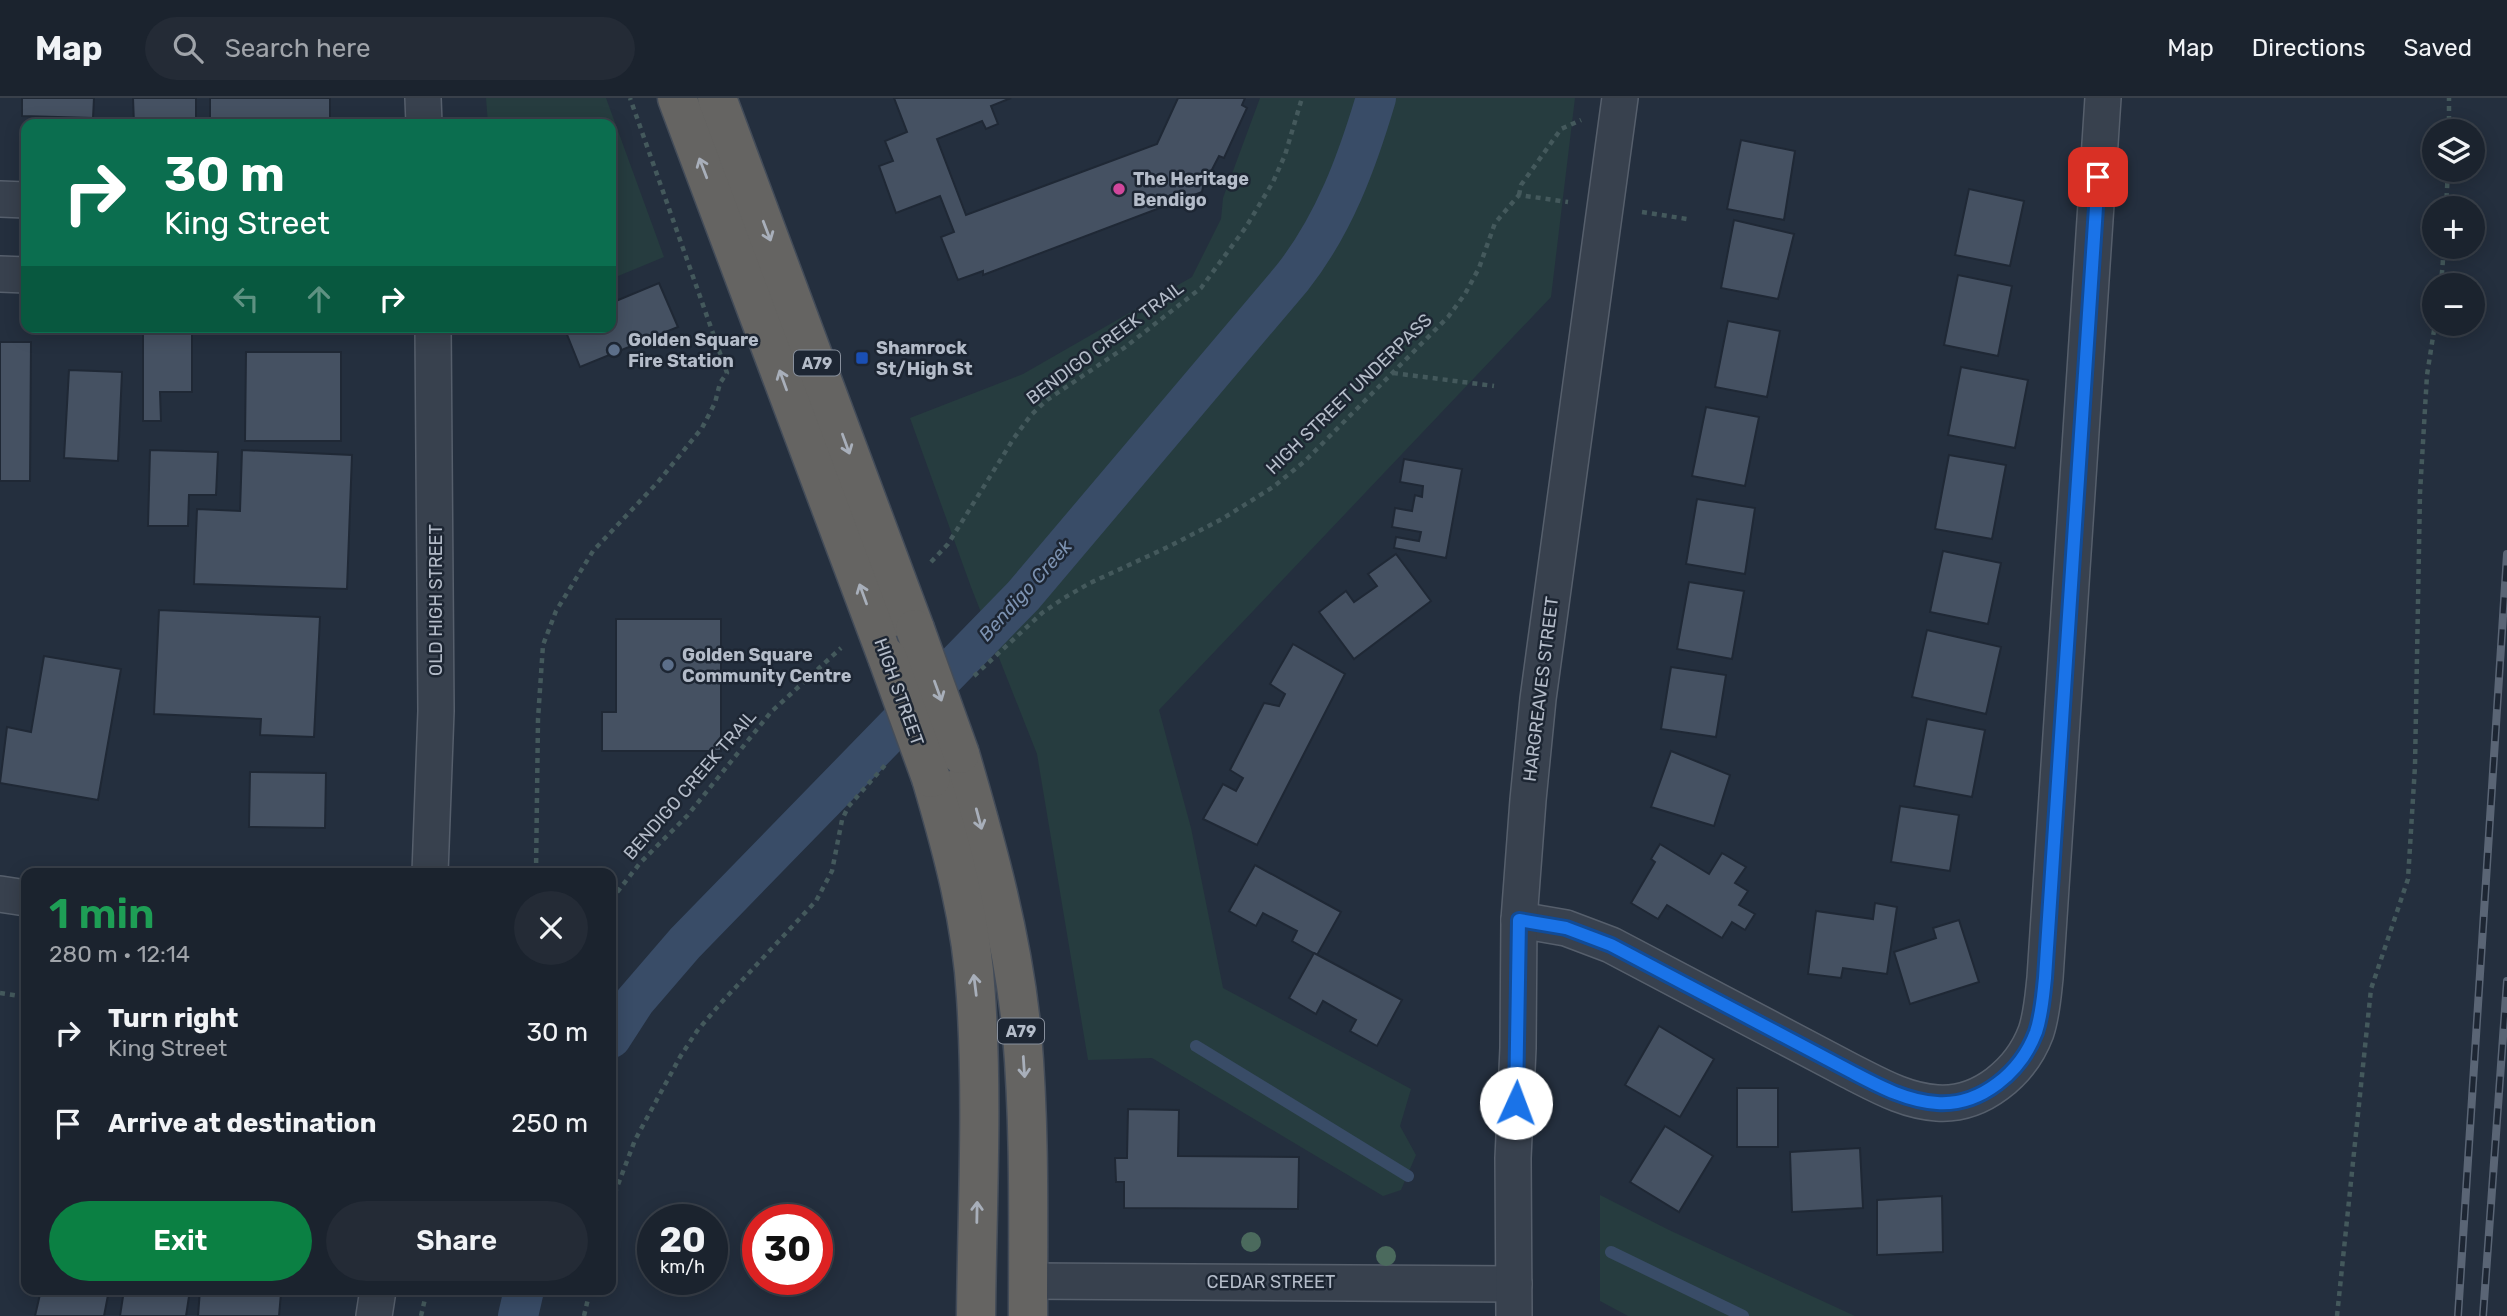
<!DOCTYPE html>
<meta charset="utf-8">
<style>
:root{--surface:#1b232e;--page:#242b36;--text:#f1f3f6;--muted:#a0a4aa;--line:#39404a;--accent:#0b8043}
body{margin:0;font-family:Rubik,sans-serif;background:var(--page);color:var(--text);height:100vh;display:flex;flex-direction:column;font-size:26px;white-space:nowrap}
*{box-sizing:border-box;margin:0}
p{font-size:23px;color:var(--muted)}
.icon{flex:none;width:38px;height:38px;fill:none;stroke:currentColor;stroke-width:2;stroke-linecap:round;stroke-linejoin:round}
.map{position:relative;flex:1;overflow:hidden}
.details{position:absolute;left:21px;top:770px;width:595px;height:427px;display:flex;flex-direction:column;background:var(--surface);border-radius:14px;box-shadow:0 4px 18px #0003,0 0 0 2px var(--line)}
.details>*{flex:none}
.top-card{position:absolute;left:21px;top:21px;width:595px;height:214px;border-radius:14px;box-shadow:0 4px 18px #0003,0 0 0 2px var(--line);background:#0b6e4f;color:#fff;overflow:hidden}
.tools{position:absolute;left:2422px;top:21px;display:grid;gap:14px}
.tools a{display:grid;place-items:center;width:63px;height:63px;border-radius:50%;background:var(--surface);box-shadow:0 4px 18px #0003,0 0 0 2px var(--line);font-size:35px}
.speed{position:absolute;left:637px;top:1106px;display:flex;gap:14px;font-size:35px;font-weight:700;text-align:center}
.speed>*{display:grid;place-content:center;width:91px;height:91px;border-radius:50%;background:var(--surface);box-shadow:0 4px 18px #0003,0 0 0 2px var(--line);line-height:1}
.speed small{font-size:18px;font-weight:400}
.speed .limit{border:10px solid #d22;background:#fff;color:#111}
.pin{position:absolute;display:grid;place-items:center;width:60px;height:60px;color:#fff;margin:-30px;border-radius:14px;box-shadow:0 4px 10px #0006}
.me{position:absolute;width:77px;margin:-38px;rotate:2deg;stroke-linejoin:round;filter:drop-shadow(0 0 5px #0008)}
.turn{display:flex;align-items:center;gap:24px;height:147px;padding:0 28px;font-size:32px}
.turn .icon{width:91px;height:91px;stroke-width:2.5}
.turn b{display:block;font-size:49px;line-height:60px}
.lanes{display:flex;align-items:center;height:66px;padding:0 28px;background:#0003;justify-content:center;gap:35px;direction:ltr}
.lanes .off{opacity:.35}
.round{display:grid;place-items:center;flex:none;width:74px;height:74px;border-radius:37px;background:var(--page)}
.head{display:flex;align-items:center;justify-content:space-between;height:119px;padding:0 28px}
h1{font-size:42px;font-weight:600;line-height:52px;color:#1e9e55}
.cta{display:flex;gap:14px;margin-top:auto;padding:14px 28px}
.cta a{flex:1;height:80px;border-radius:42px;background:var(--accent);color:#fff;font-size:28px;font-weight:600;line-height:80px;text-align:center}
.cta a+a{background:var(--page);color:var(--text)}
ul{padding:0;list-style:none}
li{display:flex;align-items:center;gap:21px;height:91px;padding:0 28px}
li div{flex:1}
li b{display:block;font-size:26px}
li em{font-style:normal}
header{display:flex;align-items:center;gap:42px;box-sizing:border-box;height:98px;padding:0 35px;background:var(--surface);border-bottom:2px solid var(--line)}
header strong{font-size:33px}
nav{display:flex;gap:38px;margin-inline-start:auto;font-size:24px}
.search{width:490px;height:63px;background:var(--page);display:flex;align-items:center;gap:18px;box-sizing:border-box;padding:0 24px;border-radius:38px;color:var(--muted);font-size:26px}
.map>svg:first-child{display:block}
</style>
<header>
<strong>Map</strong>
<div class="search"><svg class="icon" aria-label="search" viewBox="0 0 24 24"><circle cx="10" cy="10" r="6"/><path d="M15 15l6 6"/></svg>Search here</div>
<nav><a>Map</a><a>Directions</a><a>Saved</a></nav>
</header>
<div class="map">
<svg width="2507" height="1218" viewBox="0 0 2507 1218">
<rect width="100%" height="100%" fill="#242f3e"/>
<g fill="#263c3f">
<polygon points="486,0 606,0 664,159 611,181 611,26 488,26"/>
<polygon points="1260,0 1575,0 1551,199 1159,612 1191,730 1223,890 1411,991 1400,1028 1416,1057 1401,1092 1383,1098 1152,960 1088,962 1037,656 971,489 910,320 1023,276 1192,179 1221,121 1223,100"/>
<polygon points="1600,1097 1669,1132 1855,1218 1628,1218 1600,1203"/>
</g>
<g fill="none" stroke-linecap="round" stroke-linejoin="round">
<g stroke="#394c67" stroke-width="12">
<polyline points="1196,948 1408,1078"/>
<polyline points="1611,1154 1743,1218"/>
</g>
<g stroke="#394c67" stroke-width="40">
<path d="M611 940 635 903 685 845 1023 498 1292 180C1334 127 1357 64 1376 0"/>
<polyline points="518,1218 524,1192"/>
</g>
</g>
<g fill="#455162" stroke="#1f2835" stroke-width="2">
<polygon points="22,0 94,0 93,20 22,18"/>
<polygon points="133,0 196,0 196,26 134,26"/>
<rect x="210" y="0" width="120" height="26"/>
<polygon points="894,0 1011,0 991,8 998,26 986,31 982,23 937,41 966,117 1157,46 1178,0 1245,0 1242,7 1247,10 1224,60 1219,58 1203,89 1202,94 983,177 983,173 958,182 941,139 954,134 940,98 896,115 879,68 893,63 885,43 907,34"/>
<polygon points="1741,42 1795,53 1784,122 1727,111"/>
<polygon points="1969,91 2024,103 2010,168 1955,157"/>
<polygon points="1734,122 1794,136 1778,201 1721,190"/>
<polygon points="1958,177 2012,188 1998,258 1944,247"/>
<polygon points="659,185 678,229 580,269 564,229 611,229 611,205"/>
<polygon points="1728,223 1780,233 1767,299 1715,289"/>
<polygon points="143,229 192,229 192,294 160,294 161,323 143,323"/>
<polygon points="0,244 31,244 30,383 0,383"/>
<polygon points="246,254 341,254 341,343 245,343"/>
<polygon points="1961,269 2028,282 2015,350 1948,337"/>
<polygon points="69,272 122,274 118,363 64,360"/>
<polygon points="1706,309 1759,319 1745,388 1692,378"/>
<polygon points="150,352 218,354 216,397 189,397 188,428 148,428"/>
<polygon points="242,352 352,357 347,491 194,486 197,411 240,413"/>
<polygon points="1949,357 2006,367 1992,441 1935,431"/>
<polygon points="1404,361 1462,371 1446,460 1394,450 1396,439 1419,443 1421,434 1392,429 1395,410 1412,413 1415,397 1422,399 1423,388 1400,384"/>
<polygon points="1697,401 1755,410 1745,476 1686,466"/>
<polygon points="1943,453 2001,465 1988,526 1930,514"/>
<polygon points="1396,456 1431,503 1354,561 1319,514 1346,493 1354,504 1377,488 1368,476"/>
<polygon points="1689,484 1744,493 1732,561 1677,551"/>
<polygon points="159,512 320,519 314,639 260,637 261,621 154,616"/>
<polygon points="616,521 721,521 721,653 602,653 602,614 616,614"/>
<polygon points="1927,532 2001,549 1986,616 1912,599"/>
<polygon points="1293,546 1345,576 1257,747 1203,721 1223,686 1236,693 1243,680 1230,672 1264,605 1279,608 1285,596 1270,586"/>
<polygon points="44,558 121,571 98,702 0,685 7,629 31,634"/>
<polygon points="1671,569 1726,577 1716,639 1661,631"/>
<polygon points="1927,621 1985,632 1972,699 1914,688"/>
<polygon points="1671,653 1730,677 1714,728 1651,709"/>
<polygon points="250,674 326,675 325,730 249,729"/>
<polygon points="1900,708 1959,717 1950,773 1891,764"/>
<polygon points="1660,746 1709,776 1722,755 1746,769 1735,785 1748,793 1739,807 1755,816 1745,832 1732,824 1722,840 1667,807 1658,821 1631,805 1655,764 1651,761"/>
<polygon points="1255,767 1341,814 1317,857 1292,843 1297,833 1263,815 1256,828 1229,813"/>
<polygon points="1875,805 1897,809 1887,876 1843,870 1841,880 1808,876 1816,813 1873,821"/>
<polygon points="1959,822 1979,884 1910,906 1894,854 1936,840 1933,830"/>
<polygon points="1314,855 1402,902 1377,948 1350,933 1356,922 1323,903 1316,916 1289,900"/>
<polygon points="1659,928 1714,961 1680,1019 1625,987"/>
<rect x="1737" y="990" width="41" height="59"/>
<polygon points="1128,1011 1179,1012 1178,1058 1299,1059 1298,1111 1124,1110 1124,1084 1116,1084 1115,1060 1127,1060"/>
<polygon points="1665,1028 1713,1058 1679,1114 1630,1084"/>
<polygon points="1860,1050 1863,1110 1792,1114 1790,1054"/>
<polygon points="1942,1098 1943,1154 1877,1157 1877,1102"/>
<polygon points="41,1192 109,1192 104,1218 35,1218"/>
<polygon points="124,1192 190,1192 186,1218 120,1218"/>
<polygon points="200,1192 242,1192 281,1195 279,1218 198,1218"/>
</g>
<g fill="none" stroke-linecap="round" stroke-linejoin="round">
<g stroke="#565f6c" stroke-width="38">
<g id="minor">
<polyline points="423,0 424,26"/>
<polyline points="0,101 26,102"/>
<polyline points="0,176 26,177"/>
<polyline points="430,775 436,613 433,229"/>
<polyline points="0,796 26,800"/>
<path d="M1519 822 1566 830 1611 847 1850 973C1878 987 1905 1003 1937 1005 1981 1008 2021 974 2036 934 2042 916 2043 898 2045 880L2103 0"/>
<polyline points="1028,1183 1514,1186"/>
<polyline points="374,1218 378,1192"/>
<polyline points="1514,1218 1513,1060 1518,950 1519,822 1528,702 1538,601 1620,0"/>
</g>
</g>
<g stroke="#434c59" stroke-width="41">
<g id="trunk">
<polyline points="677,0 887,559"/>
<polyline points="717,0 915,531"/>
<path d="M960 656C987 748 1013 840 1022 936 1030 1030 1028 1124 1028 1218"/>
<path d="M931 680C952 751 972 824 976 899 983 1005 977 1112 976 1218"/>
</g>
</g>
<g stroke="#44595c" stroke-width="4.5" stroke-dasharray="5 5" stroke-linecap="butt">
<polyline points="2449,33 2449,0"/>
<polyline points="1519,97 1521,87 1561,31 1581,22"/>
<polyline points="2446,110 2448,72"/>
<polyline points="1642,114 1687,121"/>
<polyline points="2441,187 2444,149"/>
<polyline points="1393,275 1494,288"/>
<polyline points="931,464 948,446 1014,340 1031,317 1047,302 1124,250 1201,190 1246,129 1273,84 1285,57 1302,0"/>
<polyline points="974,578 1042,515 1064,500 1090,485 1170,448 1222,421 1273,389 1305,363 1448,219 1465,196 1479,170 1495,125 1519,97 1568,104"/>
<polyline points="536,775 538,621 543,547 556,513 593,453 658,384 702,330 715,305 720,285 727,275 630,0"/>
<polyline points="611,802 640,765 687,718 771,614 841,550"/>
<polyline points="0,895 26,899"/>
<polyline points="611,1105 635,1042 680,959 697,933 720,906 816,803 832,773 842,722 848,709 886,666"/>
<polyline points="421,1218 427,1192"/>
<polyline points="584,1218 590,1192"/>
<polyline points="2337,1218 2371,891 2408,781 2415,668 2420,395 2427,277 2435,226"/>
</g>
<use href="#minor" stroke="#38414e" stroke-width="35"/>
<use href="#trunk" stroke="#656462" stroke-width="38"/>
<g stroke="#5a6575" stroke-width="8">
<g id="rail">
<polyline points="2458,1218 2507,456"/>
<polyline points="2483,1218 2507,883"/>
</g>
</g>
<use href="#rail" stroke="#1d2633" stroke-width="5" stroke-dasharray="16" stroke-linecap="butt"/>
<g stroke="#434c59" stroke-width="41" stroke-linecap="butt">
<g id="trunk-bridge">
<polyline points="915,531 960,656"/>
<polyline points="887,559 931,680"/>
</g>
</g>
<use href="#trunk-bridge" stroke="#656462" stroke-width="38"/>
</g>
<g fill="#4b6a5d">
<circle cx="1251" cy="1144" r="10"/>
<circle cx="1386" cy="1158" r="10"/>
</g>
<defs><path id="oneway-shaft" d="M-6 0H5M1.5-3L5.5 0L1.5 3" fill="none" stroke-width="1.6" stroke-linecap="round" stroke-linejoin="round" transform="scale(1.75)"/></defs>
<g stroke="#a8afba">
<use href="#oneway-shaft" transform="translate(703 70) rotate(-111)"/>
<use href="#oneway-shaft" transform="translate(767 133) rotate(69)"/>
<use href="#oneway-shaft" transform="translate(783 282) rotate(-110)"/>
<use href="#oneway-shaft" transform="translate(846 346) rotate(70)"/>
<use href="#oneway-shaft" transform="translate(863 496) rotate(-110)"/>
<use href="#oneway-shaft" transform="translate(938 593) rotate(70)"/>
<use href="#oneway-shaft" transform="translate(979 721) rotate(75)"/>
<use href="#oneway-shaft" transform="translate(975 887) rotate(-97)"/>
<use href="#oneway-shaft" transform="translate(1024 969) rotate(86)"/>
<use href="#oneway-shaft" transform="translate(977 1114) rotate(-89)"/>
</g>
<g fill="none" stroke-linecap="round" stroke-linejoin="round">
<g stroke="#114b97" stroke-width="18">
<path id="route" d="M1516 1005 1519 822 1566 830 1611 847 1850 973C1877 987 1905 1003 1937 1005 1981 1008 2021 974 2036 934 2042 916 2043 898 2045 880L2098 79"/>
</g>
<use href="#route" stroke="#1a73e8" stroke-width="12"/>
</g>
<circle fill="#d1479c" stroke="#1d2633" stroke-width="2.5" cx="1119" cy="91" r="7"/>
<g fill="#5c6f8a" stroke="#1d2633" stroke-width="2.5">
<circle cx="614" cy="252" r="7"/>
<circle cx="668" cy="567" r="7"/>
</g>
<rect fill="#1a4fb4" stroke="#1d2633" stroke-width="2.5" x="855" y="253" width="14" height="14" rx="3.5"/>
<g text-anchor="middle" stroke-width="5" stroke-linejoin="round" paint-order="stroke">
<g fill="#1d2633" stroke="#878f9c" stroke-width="2">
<rect x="794" y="252.5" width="46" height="25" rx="5"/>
<rect x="998" y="920.5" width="46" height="25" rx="5"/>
</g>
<g font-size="16" font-weight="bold" fill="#b4bcc9">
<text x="817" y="271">A79</text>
<text x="1021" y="939">A79</text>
</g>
<g font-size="18" font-weight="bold" fill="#b4bcc9" stroke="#1d2633" text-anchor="start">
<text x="1133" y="87">The Heritage<tspan x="1133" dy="21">Bendigo</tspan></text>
<text x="628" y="248">Golden Square<tspan x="628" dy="21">Fire Station</tspan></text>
<text x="876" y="256">Shamrock<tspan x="876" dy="21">St/High St</tspan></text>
<text x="682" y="563">Golden Square<tspan x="682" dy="21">Community Centre</tspan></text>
</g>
<g font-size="18" fill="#b4bcc9" stroke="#1d2633">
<text transform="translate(1105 245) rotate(-37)" y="6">BENDIGO CREEK TRAIL</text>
<text transform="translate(1349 296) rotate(-44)" y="6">HIGH STREET UNDERPASS</text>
<text transform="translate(436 502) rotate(-90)" y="6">OLD HIGH STREET</text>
<text transform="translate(1541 591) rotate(-83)" y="6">HARGREAVES STREET</text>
<text transform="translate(899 594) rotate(70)" y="6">HIGH STREET</text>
<text transform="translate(690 687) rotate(-49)" y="6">BENDIGO CREEK TRAIL</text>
<text x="1271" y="1190">CEDAR STREET</text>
</g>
<g font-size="19" font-style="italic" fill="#7c92b1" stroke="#1d2633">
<text transform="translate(1025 492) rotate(-48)" y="7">Bendigo Creek</text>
</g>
</g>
</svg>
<div class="tools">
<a><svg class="icon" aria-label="layers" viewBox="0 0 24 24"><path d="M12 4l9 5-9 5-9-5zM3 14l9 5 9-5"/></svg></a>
<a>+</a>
<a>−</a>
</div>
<div class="speed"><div>20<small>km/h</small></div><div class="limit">30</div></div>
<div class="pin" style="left:2098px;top:79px;background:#d93025"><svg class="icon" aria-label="arrive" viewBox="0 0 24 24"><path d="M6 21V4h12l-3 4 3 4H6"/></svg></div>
<svg class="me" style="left:1516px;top:1005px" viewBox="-20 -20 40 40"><circle r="19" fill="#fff"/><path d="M0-13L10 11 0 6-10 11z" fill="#1a73e8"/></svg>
<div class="top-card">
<div class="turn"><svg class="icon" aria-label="right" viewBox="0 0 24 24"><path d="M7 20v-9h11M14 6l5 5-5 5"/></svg><div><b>30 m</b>King Street</div></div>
<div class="lanes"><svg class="icon off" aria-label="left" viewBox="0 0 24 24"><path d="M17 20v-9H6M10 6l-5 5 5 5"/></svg><svg class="icon off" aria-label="ahead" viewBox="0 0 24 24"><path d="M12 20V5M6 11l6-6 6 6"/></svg><svg class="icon" aria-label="right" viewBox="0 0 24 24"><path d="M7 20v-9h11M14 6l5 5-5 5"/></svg></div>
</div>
<section class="details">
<div class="head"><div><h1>1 min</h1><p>280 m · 12:14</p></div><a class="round"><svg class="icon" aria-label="close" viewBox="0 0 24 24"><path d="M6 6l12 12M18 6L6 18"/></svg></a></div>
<ul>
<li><svg class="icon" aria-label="right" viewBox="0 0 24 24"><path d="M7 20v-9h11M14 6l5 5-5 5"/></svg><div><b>Turn right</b><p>King Street</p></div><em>30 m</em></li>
<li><svg class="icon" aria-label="arrive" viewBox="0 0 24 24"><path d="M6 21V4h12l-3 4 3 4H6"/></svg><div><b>Arrive at destination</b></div><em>250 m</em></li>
</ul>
<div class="cta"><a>Exit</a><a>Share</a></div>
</section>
</div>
